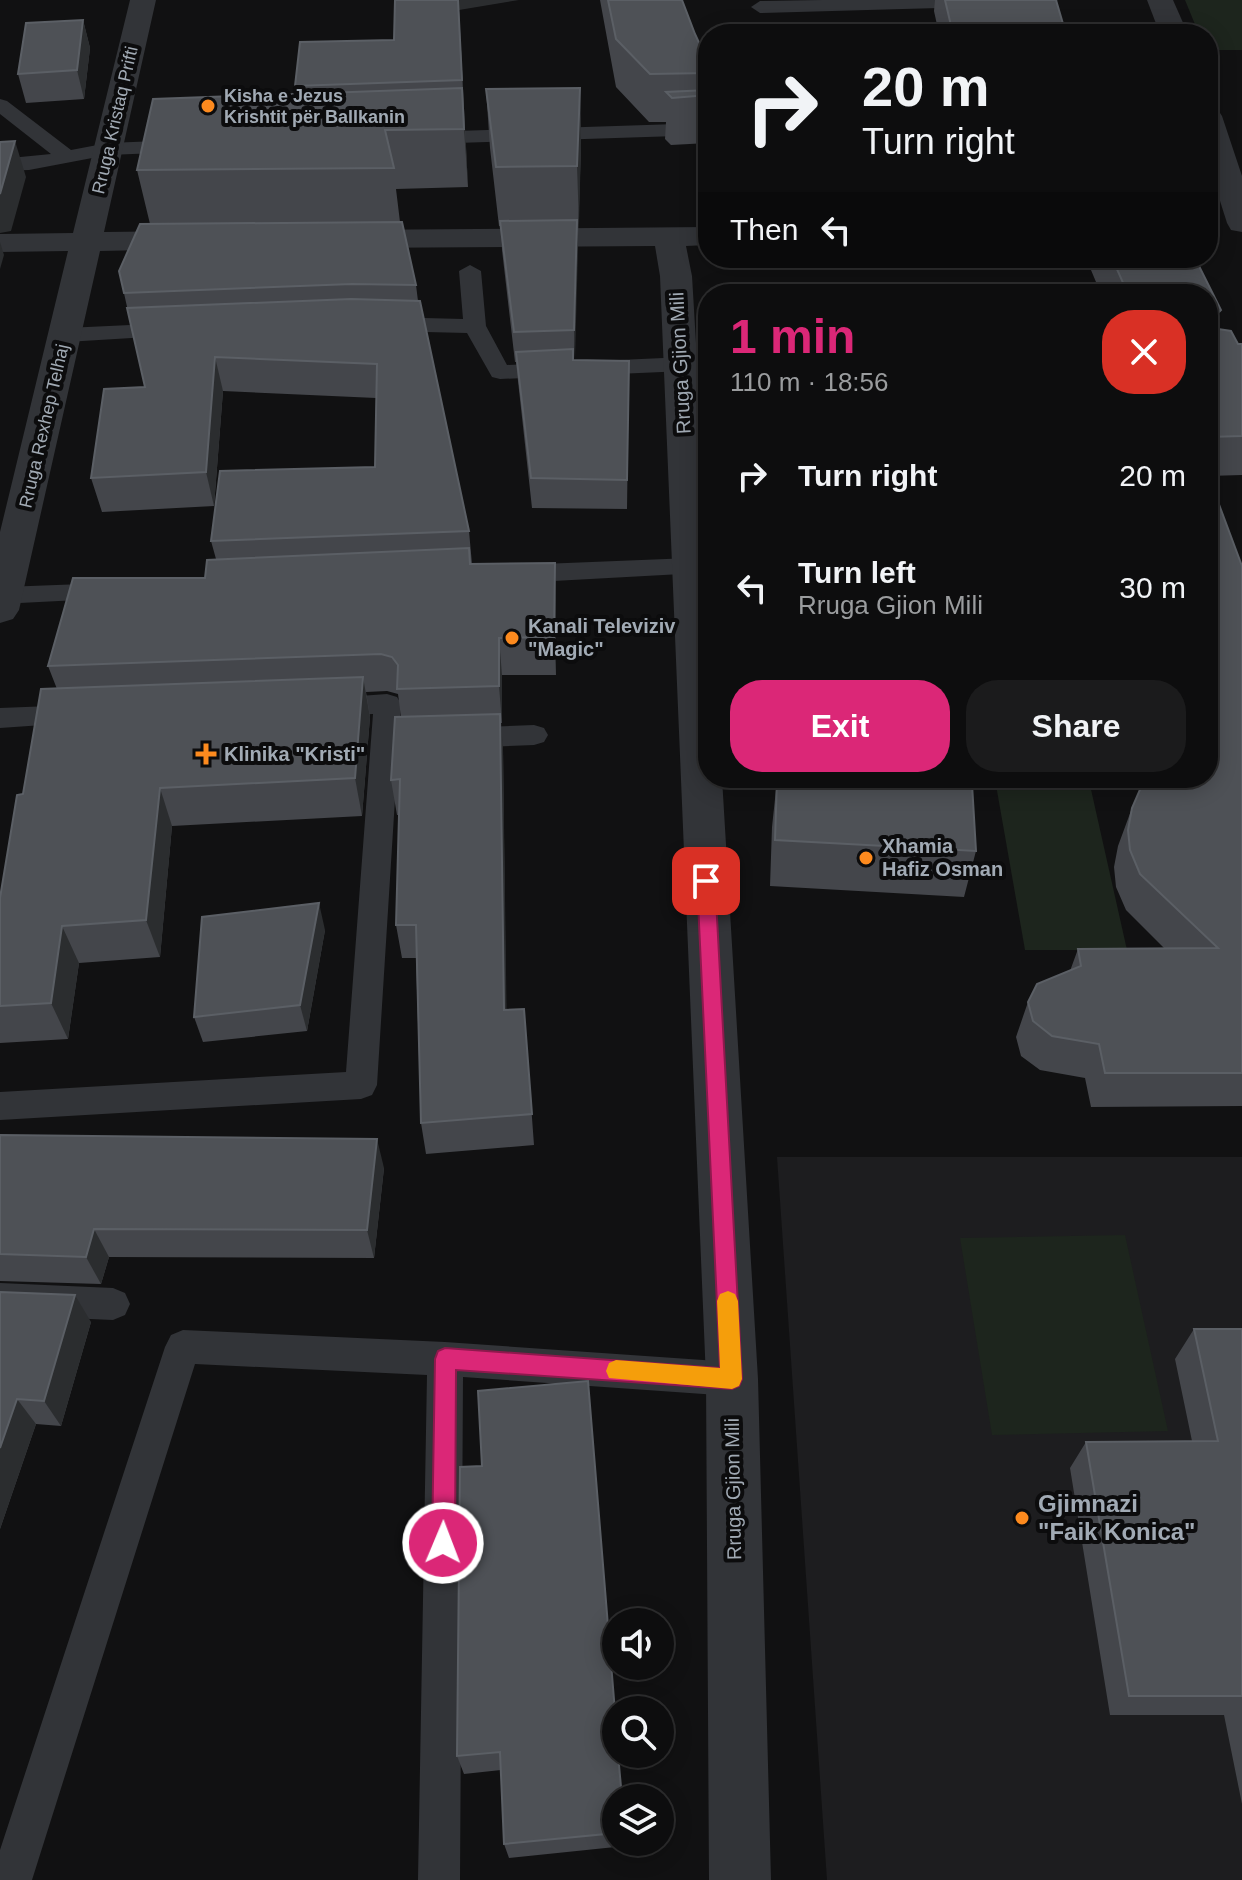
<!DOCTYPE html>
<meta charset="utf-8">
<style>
:root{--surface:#0d0d0e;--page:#1b1b1c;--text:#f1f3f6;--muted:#9a9c9e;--line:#2d2d2e;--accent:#db2777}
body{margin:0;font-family:Helvetica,sans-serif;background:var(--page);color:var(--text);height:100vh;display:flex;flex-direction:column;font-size:30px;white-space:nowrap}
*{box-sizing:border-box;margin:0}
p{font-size:26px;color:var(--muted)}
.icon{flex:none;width:44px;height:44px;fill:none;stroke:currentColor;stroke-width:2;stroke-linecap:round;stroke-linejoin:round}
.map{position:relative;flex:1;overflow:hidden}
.side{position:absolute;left:698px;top:284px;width:520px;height:504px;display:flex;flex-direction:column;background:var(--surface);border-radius:32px;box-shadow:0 4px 20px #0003,0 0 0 2px var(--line)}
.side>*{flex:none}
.guide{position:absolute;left:698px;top:24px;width:520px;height:244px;border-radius:32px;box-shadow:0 4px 20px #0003,0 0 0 2px var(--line);background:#0d0d0e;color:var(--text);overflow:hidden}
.tools{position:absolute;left:602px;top:1608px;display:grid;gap:16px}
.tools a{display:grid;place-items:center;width:72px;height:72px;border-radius:50%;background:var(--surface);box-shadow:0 4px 20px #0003,0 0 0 2px var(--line);font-size:40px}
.pin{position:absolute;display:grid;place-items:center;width:68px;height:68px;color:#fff;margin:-34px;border-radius:16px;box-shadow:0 4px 12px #0006}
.me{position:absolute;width:88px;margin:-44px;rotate:1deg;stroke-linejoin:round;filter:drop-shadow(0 0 6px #0008)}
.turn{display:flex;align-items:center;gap:28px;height:168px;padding:0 32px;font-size:36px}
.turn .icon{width:104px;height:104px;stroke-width:2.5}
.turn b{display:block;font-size:56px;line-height:68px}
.then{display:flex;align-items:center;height:76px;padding:0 32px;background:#0003;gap:16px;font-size:30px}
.round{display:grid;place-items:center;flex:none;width:84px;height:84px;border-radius:32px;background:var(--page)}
.summary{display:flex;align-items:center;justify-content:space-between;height:136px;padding:0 32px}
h1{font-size:48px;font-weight:600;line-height:60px;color:var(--accent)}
.button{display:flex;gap:16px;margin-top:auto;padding:16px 32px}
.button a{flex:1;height:92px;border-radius:32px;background:var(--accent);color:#fff;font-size:32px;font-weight:600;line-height:92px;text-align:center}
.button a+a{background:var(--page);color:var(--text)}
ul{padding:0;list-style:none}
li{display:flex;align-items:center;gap:24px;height:112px;padding:0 32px}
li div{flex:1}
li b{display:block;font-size:30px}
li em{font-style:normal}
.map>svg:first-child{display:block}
</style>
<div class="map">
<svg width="1242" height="1880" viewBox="0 0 1242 1880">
<rect width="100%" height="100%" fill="#111112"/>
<polygon fill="#1d1d1f" points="777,1157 1242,1157 1242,1880 827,1880"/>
<g fill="#1d251d">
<polygon points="1185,0 1242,0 1242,50 1208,50 1208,34 1199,34"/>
<polygon points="996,785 1090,785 1127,950 1025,950"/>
<polygon points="1125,1235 1168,1431 992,1435 960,1238"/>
</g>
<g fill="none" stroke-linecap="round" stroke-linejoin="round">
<g fill="#323438" fill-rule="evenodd">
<polygon points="822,0 1058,0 1049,5 760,13 751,7 760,1"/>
<polygon points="0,99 7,101 71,150 108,143 182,140 192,146 182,152 108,155 29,170 0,171 0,159 51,154 0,114"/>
<polygon points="708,123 708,135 426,144 416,138 426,132"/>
<polygon points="470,265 481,271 486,326 507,365 708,356 708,370 500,379 492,377 467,333 385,331 374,324 385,317 463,319 459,271"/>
<polygon points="173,323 181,325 184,330 181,335 66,342 58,340 55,335 58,330 66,328"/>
<polygon points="691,558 700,561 704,567 700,573 517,583 508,580 504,574 508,568 517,565"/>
<polygon points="109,583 118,586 122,592 118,598 0,604 0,588 4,587"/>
<polygon points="387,694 397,697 401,704 377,1085 372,1095 361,1099 0,1120 0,1092 346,1072 373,714 328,716 318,713 314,706 318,699"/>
<polygon points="76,705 86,708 90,715 86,722 0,728 0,708"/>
<polygon points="534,725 544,728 548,735 544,742 534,745 461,748 451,745 447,738 451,731 461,728"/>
<polygon points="0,1283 113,1288 125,1293 130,1304 125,1315 113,1320 0,1315"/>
<polygon points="183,1330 445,1342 732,1362 745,1367 750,1379 745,1391 732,1396 463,1377 460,1880 418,1880 427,1375 195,1364 32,1880 0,1880 0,1850 165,1347 171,1335"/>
</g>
<g fill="#323438" fill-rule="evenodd">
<polygon points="130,0 156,0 104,232 194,231 205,233 210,240 205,247 194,249 100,251 19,610 13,619 0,623 0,532 68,251 0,252 0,234 73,233"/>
<polygon points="1147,0 1173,0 1188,34 1160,34"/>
<polygon points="1208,107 1218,110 1222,116 1242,176 1242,232 1231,230 1227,223 1208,163"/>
<polygon points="708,227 708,245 686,246 692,276 708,544 708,778 722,778 758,1379 771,1880 709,1880 706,1379 660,276 655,246 346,248 335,246 330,239 335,232 346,230"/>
</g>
</g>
<g fill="#44464b">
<polygon points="600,0 682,0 695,34 708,62 708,143 671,145 665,139 666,122 649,122 616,87"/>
<polygon points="935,0 945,0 1066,34 939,34 934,11"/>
<polygon points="459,10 468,187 396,189 400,222 416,285 418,301 469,531 472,564 556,601 556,675 502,675 502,723 500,723 503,749 506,1010 524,1009 534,1145 426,1154 421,1123 416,958 402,958 396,925 399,815 397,815 391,780 401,717 398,694 387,691 366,692 370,717 362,816 172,826 160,957 79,963 68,1039 0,1043 0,898 23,794 57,689 48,666 205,578 216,559 211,541 375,467 376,398 223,391 214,506 102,512 91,478 145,387 119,271 150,224 137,170 296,94 295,86"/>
<polygon points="83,20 90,48 84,99 26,103 18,74"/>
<polygon points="580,88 581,146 574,360 629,361 627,509 532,508 518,381 516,362 515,362 502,250 501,226 499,226 490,148 486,89"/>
<polygon points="1086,258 1195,258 1218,320 1218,329 1238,344 1242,344 1242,475 1208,476 1242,566 1242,1106 1091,1107 1085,1078 1040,1070 1021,1056 1016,1037 1028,1002 1070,971 1078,949 1165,949 1126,910 1116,887 1114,867 1118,846 1132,808 1208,778 1208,294 1101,294"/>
<polygon points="800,778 942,778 942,782 976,851 964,897 770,886 772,827 777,780 800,782"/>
<polygon points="325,930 307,1031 203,1042 194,1017"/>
<polygon points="0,1135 384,1168 374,1258 109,1257 101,1284 0,1281"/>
<polygon points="0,1292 91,1322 61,1426 36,1424 0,1529"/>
<polygon points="1194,1329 1242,1329 1242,1804 1224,1715 1110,1715 1070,1468 1086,1442 1192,1441 1175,1359"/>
<polygon points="460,1467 616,1798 616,1842 625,1842 625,1846 509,1858 504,1844 501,1770 464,1774 457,1756"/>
</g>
<g fill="#2b2d2f">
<polygon points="458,0 519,0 459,10 465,128"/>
<polygon points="83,20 90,48 84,99 77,70"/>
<polygon points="462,88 466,146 468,187 464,129"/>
<polygon points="580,88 581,146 579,225 577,166"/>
<polygon points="15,141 26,177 11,231 0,233 0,194"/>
<polygon points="577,220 578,250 575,359 574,330"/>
<polygon points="0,242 4,255 0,269"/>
<polygon points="215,357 223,391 214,506 206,472"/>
<polygon points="555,563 556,601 556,675 554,637"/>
<polygon points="499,638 502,675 502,723 499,686"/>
<polygon points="363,677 370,717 362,816 355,778"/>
<polygon points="500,714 503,749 507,1042 504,1010"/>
<polygon points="160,788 172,826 160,957 146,920"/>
<polygon points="319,903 325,930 307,1031 300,1005"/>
<polygon points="62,926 79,963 68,1039 51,1003"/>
<polygon points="377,1139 384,1168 374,1258 367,1230"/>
<polygon points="94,1229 109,1257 101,1284 86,1257"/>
<polygon points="75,1295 91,1322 61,1426 44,1401"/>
<polygon points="17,1399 36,1424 0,1529 0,1448"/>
</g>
<g fill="#4e5156" stroke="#5b5f65" stroke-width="2">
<polygon points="395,0 458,0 462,80 295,86 300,42 394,40"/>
<polygon points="608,0 682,0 695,34 708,62 708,73 650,74 616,39"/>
<polygon points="945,0 1056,0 1066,34 953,34"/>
<polygon points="83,20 77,70 18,74 26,23"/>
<polygon points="462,88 464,129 385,130 394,168 137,170 153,99"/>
<polygon points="580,88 577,166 496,167 486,89"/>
<polygon points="708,90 708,95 672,98 666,92"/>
<polygon points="15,141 0,194 0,142"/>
<polygon points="577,220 574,330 514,332 500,221"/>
<polygon points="402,222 416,285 352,284 124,293 119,271 140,224"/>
<polygon points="1112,258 1195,258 1221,310 1218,313 1218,329 1231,331 1238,344 1242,344 1242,436 1208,437 1208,294 1128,294"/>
<polygon points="351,299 420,301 469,531 211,541 220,471 375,467 377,364 215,357 206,472 91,478 104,389 145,387 127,308"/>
<polygon points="573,349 573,360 629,361 627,480 531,478 516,352"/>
<polygon points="1208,475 1242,566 1242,1073 1105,1073 1099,1044 1052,1036 1033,1021 1028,1002 1037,984 1081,966 1078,949 1218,948 1140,874 1130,850 1128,830 1132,808 1145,778 1208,778"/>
<polygon points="469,548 470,564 555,563 554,637 499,638 499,686 397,689 398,665 392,657 381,654 48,666 73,578 205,578 207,560"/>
<polygon points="363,677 355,778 160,788 146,920 62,926 51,1003 0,1006 0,898 17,795 23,794 41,689"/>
<polygon points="500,714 504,1010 524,1009 532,1114 421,1123 416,925 396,925 400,779 391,780 395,717"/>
<polygon points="806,778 942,778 942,782 972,784 976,851 775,840 777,780 806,782"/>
<polygon points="319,903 300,1005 194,1017 202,917"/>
<polygon points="0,1135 377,1139 367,1230 94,1229 86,1257 0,1254"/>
<polygon points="0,1292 75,1295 44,1401 17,1399 0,1448"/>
<polygon points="1194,1329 1242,1329 1242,1696 1129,1696 1086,1442 1218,1441"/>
<polygon points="588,1381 616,1724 616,1754 618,1754 622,1798 616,1798 616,1833 504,1844 500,1752 457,1756 460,1467 482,1466 478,1391"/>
</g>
<polygon fill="#db2777" stroke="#8e194d" stroke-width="2" points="706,874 715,881 742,1379 739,1386 732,1389 456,1370 455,1543 451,1551 443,1554 435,1551 432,1543 435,1359 438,1351 445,1348 720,1368 697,881"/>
<polygon fill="#f59e0b" points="728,1291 735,1294 738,1301 742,1379 739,1386 732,1389 609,1378 606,1371 609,1363 616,1360 720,1368 717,1301 720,1294"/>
<g fill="#fd8a1e" stroke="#0c0c0d" stroke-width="3">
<circle cx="208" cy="106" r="8"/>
<circle cx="512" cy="638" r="8"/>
<path d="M202 742h8v8h8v8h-8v8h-8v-8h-8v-8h8z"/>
<circle cx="866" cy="858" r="8"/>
<circle cx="1022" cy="1518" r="8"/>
</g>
<g text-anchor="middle" stroke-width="8" stroke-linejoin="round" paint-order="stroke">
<g font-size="18" font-weight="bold" fill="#a1aab4" stroke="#0c0c0d" text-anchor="start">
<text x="224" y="102">Kisha e Jezus<tspan x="224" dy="21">Krishtit për Ballkanin</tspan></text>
</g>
<g font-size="18" fill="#a1aab4" stroke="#0c0c0d">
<text transform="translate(115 120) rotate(-77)" y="6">Rruga Kristaq Prifti</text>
<text transform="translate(44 426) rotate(-77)" y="6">Rruga Rexhep Telhaj</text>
</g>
<g font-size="20" fill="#a1aab4" stroke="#0c0c0d">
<text transform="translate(680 363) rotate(-93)" y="7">Rruga Gjion Mili</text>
<text transform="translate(733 1489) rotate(-91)" y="7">Rruga Gjion Mili</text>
</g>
<g font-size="20" font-weight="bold" fill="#a1aab4" stroke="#0c0c0d" text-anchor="start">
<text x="528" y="633">Kanali Televiziv<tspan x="528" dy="23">"Magic"</tspan></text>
<text x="224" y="761">Klinika "Kristi"</text>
<text x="882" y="853">Xhamia<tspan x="882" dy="23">Hafiz Osman</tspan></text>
</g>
<g font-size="24" font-weight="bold" fill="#a1aab4" stroke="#0c0c0d" text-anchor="start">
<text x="1038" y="1512">Gjimnazi<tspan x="1038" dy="28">"Faik Konica"</tspan></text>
</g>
</g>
</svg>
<div class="tools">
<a><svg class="icon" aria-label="sound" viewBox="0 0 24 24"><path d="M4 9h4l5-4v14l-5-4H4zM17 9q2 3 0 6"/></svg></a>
<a><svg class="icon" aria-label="search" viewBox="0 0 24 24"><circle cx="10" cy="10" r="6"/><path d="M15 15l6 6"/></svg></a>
<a><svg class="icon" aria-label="layers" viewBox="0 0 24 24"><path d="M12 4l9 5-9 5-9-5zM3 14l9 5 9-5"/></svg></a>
</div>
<div class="pin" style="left:706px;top:881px;background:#d93025"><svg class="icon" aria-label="arrive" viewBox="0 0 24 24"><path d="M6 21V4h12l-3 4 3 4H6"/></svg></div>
<svg class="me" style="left:443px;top:1543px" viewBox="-20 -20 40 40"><circle r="17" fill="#db2777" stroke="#fff" stroke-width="3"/><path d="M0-11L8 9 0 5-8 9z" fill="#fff"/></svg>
<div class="guide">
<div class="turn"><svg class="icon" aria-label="right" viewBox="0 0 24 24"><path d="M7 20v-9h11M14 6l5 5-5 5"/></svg><div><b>20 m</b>Turn right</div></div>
<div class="then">Then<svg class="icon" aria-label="left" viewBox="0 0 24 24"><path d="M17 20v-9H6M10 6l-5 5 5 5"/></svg></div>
</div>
<section class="side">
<div class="summary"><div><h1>1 min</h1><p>110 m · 18:56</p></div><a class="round" style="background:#d93025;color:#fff"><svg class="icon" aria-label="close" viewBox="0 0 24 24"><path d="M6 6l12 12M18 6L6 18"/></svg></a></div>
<ul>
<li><svg class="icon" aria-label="right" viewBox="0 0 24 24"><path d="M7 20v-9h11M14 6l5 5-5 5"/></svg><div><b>Turn right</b></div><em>20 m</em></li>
<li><svg class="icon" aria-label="left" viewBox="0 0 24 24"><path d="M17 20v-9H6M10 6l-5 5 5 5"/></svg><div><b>Turn left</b><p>Rruga Gjion Mili</p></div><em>30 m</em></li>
</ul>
<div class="button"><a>Exit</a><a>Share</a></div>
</section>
</div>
